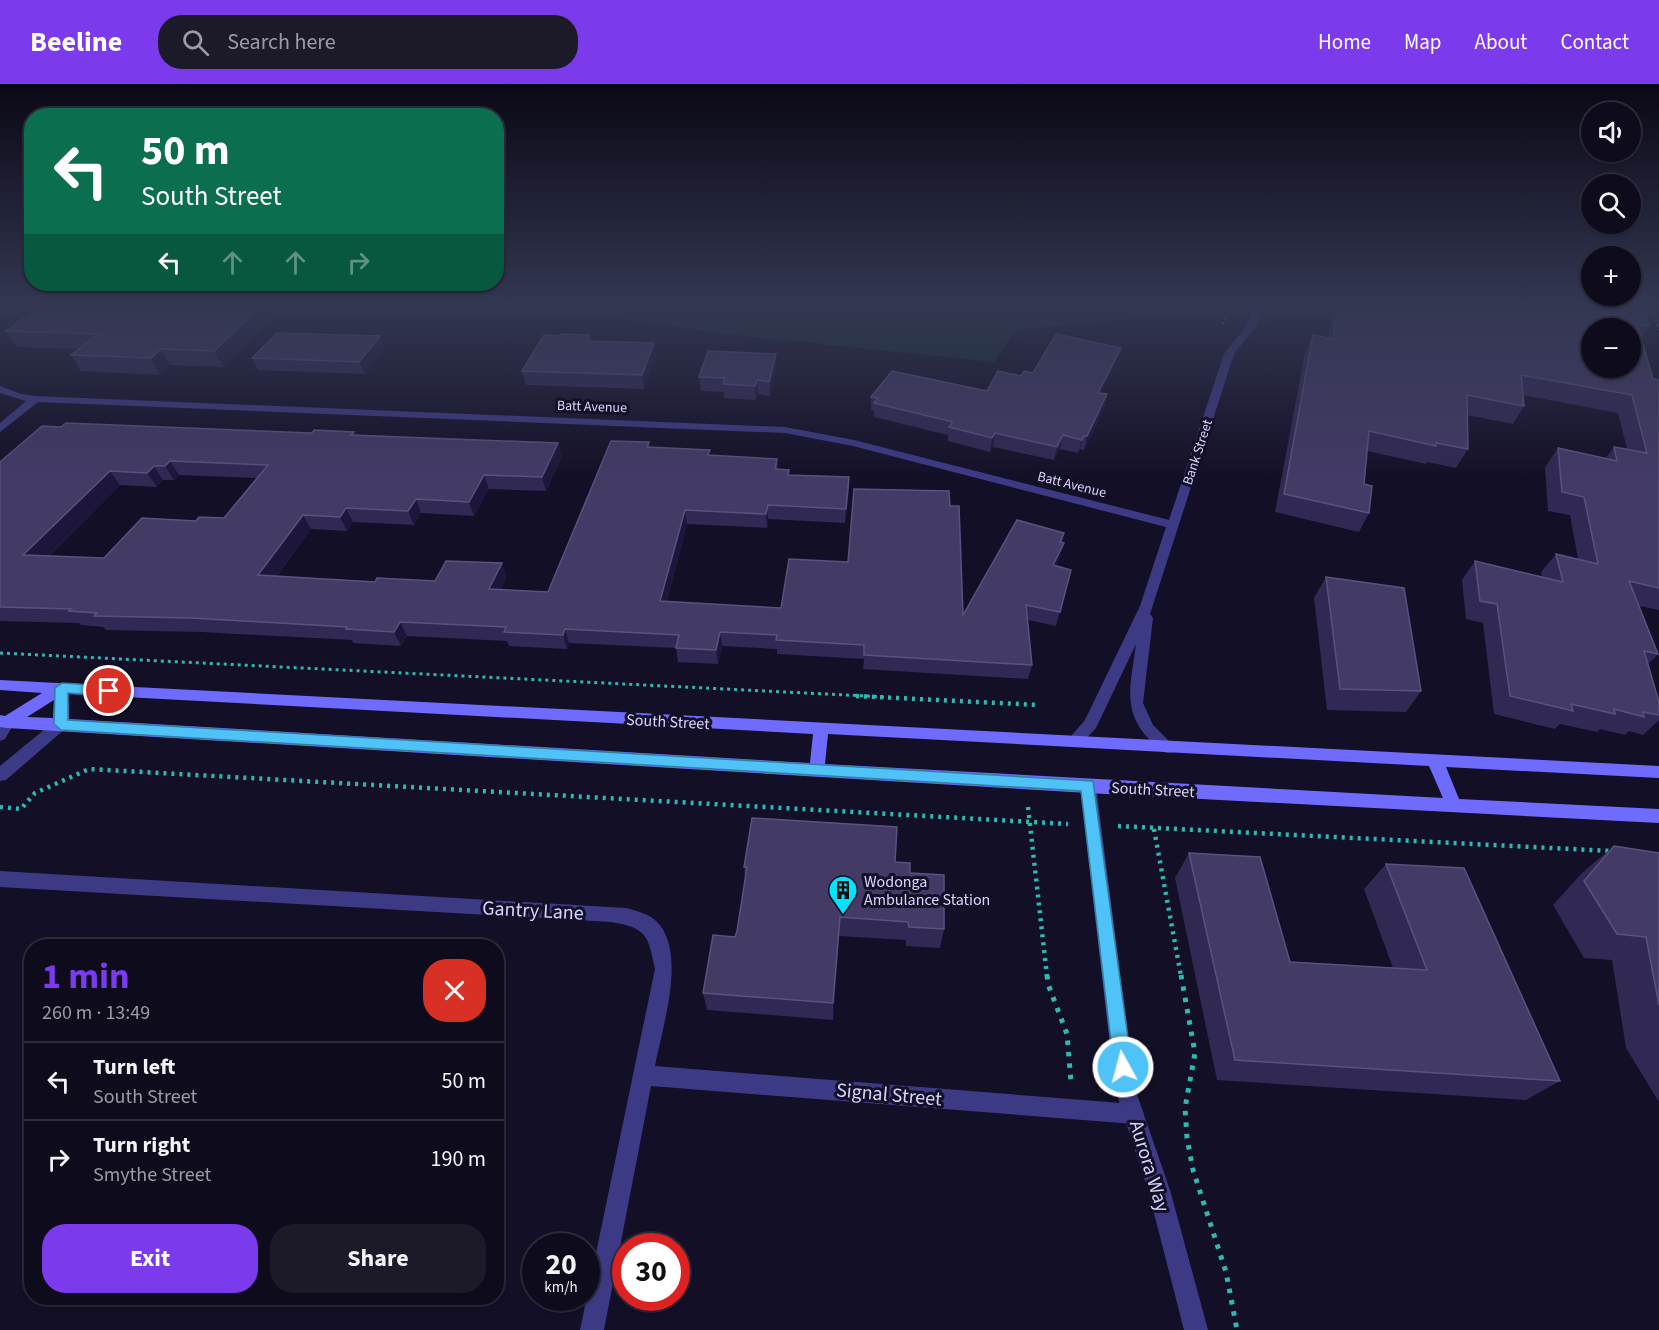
<!DOCTYPE html>
<meta charset="utf-8">
<style>
:root{--surface:#0e0b1c;--page:#1c1929;--text:#f1f3f6;--muted:#9b9ba3;--line:#2e2b3b;--accent:#7c3aed}
body{margin:0;font-family:"Source Sans 3",sans-serif;background:var(--page);color:var(--text);height:100vh;display:flex;flex-direction:column;font-size:22px;white-space:nowrap}
*{box-sizing:border-box;margin:0}
p{font-size:20px;color:var(--muted)}
.icon{flex:none;width:33px;height:33px;fill:none;stroke:currentColor;stroke-width:2;stroke-linecap:round;stroke-linejoin:round}
.map{position:relative;flex:1;overflow:hidden}
.details{position:absolute;left:24px;top:855px;width:480px;height:366px;display:flex;flex-direction:column;background:var(--surface);border-radius:24px;box-shadow:0 2px 4px #0004,0 0 0 2px var(--line)}
.details>*{flex:none}
.guide{position:absolute;left:24px;top:24px;width:480px;height:183px;border-radius:24px;box-shadow:0 2px 4px #0004,0 0 0 2px var(--line);background:#0b6e4f;color:#fff;overflow:hidden}
.controls{position:absolute;left:1581px;top:18px;display:grid;gap:12px}
.controls a{display:grid;place-items:center;width:60px;height:60px;border-radius:50%;background:var(--surface);box-shadow:0 2px 4px #0004,0 0 0 2px var(--line);font-size:30px}
.speed{position:absolute;left:522px;top:1149px;display:flex;gap:12px;font-size:30px;font-weight:700;text-align:center}
.speed>*{display:grid;place-content:center;width:78px;height:78px;border-radius:50%;background:var(--surface);box-shadow:0 2px 4px #0004,0 0 0 2px var(--line);line-height:1}
.speed small{font-size:15px;font-weight:400}
.speed .limit{border:9px solid #d22;background:#fff;color:#111}
.pin{position:absolute;display:grid;place-items:center;width:51px;height:51px;color:#fff;margin:-26px;border:3px solid #fff;border-radius:50%;box-shadow:0 2px 6px #0007}
.me{position:absolute;width:66px;margin:-33px;rotate:353deg;stroke-linejoin:round;filter:drop-shadow(0 0 4px #0008)}
.turn{display:flex;align-items:center;gap:21px;height:126px;padding:0 18px;font-size:27px}
.turn .icon{width:78px;height:78px;stroke-width:2.5}
.turn b{display:block;font-size:42px;line-height:51px}
.lanes{display:flex;align-items:center;height:57px;padding:0 18px;background:#0003;justify-content:center;gap:30px;direction:ltr}
.lanes .off{opacity:.35}
.round{display:grid;place-items:center;flex:none;width:63px;height:63px;border-radius:24px;background:var(--page)}
.headline{display:flex;align-items:center;justify-content:space-between;height:102px;padding:0 18px}
h1{font-size:36px;font-weight:700;line-height:45px;color:var(--accent)}
.primary-button{display:flex;gap:12px;margin-top:auto;padding:12px 18px}
.primary-button a{flex:1;height:69px;border-radius:24px;background:var(--accent);color:#fff;font-size:24px;font-weight:700;line-height:69px;text-align:center}
.primary-button a+a{background:var(--page);color:var(--text)}
ul{padding:0;list-style:none}
li{display:flex;align-items:center;gap:18px;height:78px;padding:0 18px;border-top:2px solid var(--line)}
li div{flex:1}
li b{display:block;font-size:22px}
li em{font-style:normal}
header{display:flex;align-items:center;gap:36px;box-sizing:border-box;height:84px;padding:0 30px;background:var(--accent);color:#fff}
header strong{font-size:28px}
nav{display:flex;gap:33px;margin-inline-start:auto;font-size:21px}
.search{width:420px;height:54px;background:var(--page);display:flex;align-items:center;gap:15px;box-sizing:border-box;padding:0 21px;border-radius:24px;color:var(--muted);font-size:22px}
.map>svg:first-child{display:block}
</style>
<header>
<strong>Beeline</strong>
<div class="search"><svg class="icon" aria-label="search" viewBox="0 0 24 24"><circle cx="10" cy="10" r="6"/><path d="M15 15l6 6"/></svg>Search here</div>
<nav><a>Home</a><a>Map</a><a>About</a><a>Contact</a></nav>
</header>
<div class="map">
<svg width="1659" height="1246" viewBox="0 0 1659 1246">
<rect width="100%" height="100%" fill="#130f26"/>
<polygon fill="#12302f" points="326,221 1192,221 1188,228 1016,246 994,278 717,249 592,229"/>
<g fill="#0c2248">
<polygon points="724,221 806,221 812,224 805,229"/>
<polygon points="849,221 1063,221 968,229 887,229"/>
</g>
<g fill="none" stroke-linecap="round" stroke-linejoin="round">
<g stroke="#2fb8b0" stroke-width="2" stroke-dasharray="2 3" stroke-linecap="butt">
<polyline points="1651,221 1659,246"/>
<polyline points="1223,240 1231,221"/>
</g>
<polyline stroke="#2fb8b0" stroke-width="3" stroke-dasharray="3 4" stroke-linecap="butt" points="0,569 886,613"/>
<g stroke="#2fb8b0" stroke-width="4.5" stroke-dasharray="3 5" stroke-linecap="butt">
<polyline points="856,612 1039,621"/>
<polyline points="0,723 21,725 35,709 89,685 1068,740"/>
<polyline points="1028,723 1047,892"/>
<polyline points="1118,742 1611,767"/>
<polyline points="1154,745 1181,892"/>
</g>
<g stroke="#2fb8b0" stroke-width="5" stroke-dasharray="4.5 7" stroke-linecap="butt">
<polyline points="1047,891 1048,900 1067,950 1071,998"/>
<polyline points="1181,891 1195,969 1185,1024 1187,1054 1193,1086 1226,1188 1237,1246"/>
</g>
<path fill="#3d3a85" fill-rule="evenodd" d="M0 787 626 824C636 827 648 829 656 837 688 867 662 944 655 982L1134 1020 1141 1023 1144 1030 1141 1037 1134 1040 651 1002 604 1246H580L655 885C648 851 647 844 611 838L0 803Z"/>
<g fill="#3d3a85" fill-rule="evenodd">
<path d="M1254 221H1263L1257 241 1234 270 1150 530 1153 534 1143 619 1153 641 1176 664 1174 668C1164 671 1160 666 1154 660 1120 629 1131 601 1136 560L1096 644 1079 662H1069L1066 658 1085 636 1140 522 1166 443 853 362 785 349 38 318 0 348V339L26 317 0 309V302L21 310 35 312 785 343 854 356 1169 436 1224 270 1247 241Z"/>
<polygon points="7,632 12,634 15,638 5,655 0,657 0,637"/>
<polygon points="61,634 66,636 69,640 66,644 6,696 0,697 0,682 56,636"/>
<polygon points="1088,695 1094,697 1096,702 1135,1005 1170,1106 1208,1246 1184,1246 1148,1106 1115,1005 1080,702 1082,697"/>
</g>
<path fill="#6f6bff" fill-rule="evenodd" d="M0 596 1659 682V694L1446 683 1459 715 1659 725V739L1088 709 7 644 0 643V631L5 632 42 609 0 606ZM68 610 813 650 810 679 69 635ZM54 616 53 634 27 633ZM828 650 1429 682 1443 714 825 680Z"/>
</g>
<g fill="#312854" fill-rule="evenodd">
<polygon points="42,221 271,221 276,231 223,283 170,281 160,291 81,287 71,271 79,265 17,263 6,247"/>
<polygon points="1334,221 1643,221 1649,242 1641,254 1653,295 1659,296 1659,526 1639,522 1658,570 1648,580 1659,618 1659,636 1643,651 1629,647 1625,651 1600,645 1597,648 1560,640 1555,645 1494,630 1483,539 1466,535 1462,496 1475,477 1542,493 1541,488 1556,470 1578,475 1570,431 1548,427 1545,383 1558,364 1606,374 1614,363 1627,365 1618,329 1523,311 1524,322 1513,340 1467,331 1468,365 1456,384 1427,378 1426,380 1367,367 1364,400 1369,429 1359,448 1275,428 1305,269 1313,251 1328,254"/>
<polygon points="590,251 592,257 654,259 656,273 644,305 526,301 522,287 559,252"/>
<polygon points="380,252 384,264 365,290 258,286 252,274"/>
<polygon points="1121,264 1117,277 1101,309 1107,310 1104,324 1084,366 1080,365 1078,369 1060,365 1054,376 993,363 990,368 948,357 948,351 874,333 874,327 871,326 871,313 987,307 1033,289"/>
<polygon points="776,283 770,312 758,310 756,316 724,314 724,308 701,307 699,293"/>
<path d="M354 348 356 352 562 373 546 407 489 405 474 432 421 429 414 441 353 438 347 447 311 445 277 492 375 498 435 497 502 479 506 493 501 506 548 508 649 358 650 363 710 372 777 375 778 385 790 391 849 393V407L845 439 768 435 767 444 687 440 667 517 781 524 848 478 950 422 963 531 1064 449 1062 459H1064L1060 473 1056 482 1071 486 1056 542 1028 536 1032 581 1028 595 863 585 864 575 777 570V565L722 562 718 580 678 578 676 564 569 559 567 565 509 562 507 557 407 552 401 562 353 559 352 556 202 548 106 546 103 543 81 541 79 539 0 537V378ZM179 391 257 394 224 434 196 437 104 474 49 472 120 401 157 403 163 396H174Z"/>
<polygon points="1326,493 1421,607 1406,628 1327,626 1314,514"/>
<polygon points="1614,762 1659,769 1659,1018 1626,964 1612,876 1584,874 1553,821 1583,788"/>
<polygon points="1189,769 1290,878 1393,884 1364,805 1386,780 1560,997 1526,1016 1217,996 1175,794"/>
<polygon points="895,778 910,789 944,845 940,864 906,862 906,856 839,852 833,936 707,926 703,909 735,853 737,847 745,795 744,783"/>
</g>
<g fill="#1d163a">
<polygon points="263,221 271,221 276,231 223,283 214,267"/>
<polygon points="380,252 384,264 365,290 359,278"/>
<polygon points="654,259 656,273 644,305 642,291"/>
<polygon points="1121,264 1117,277 1095,322 1098,309"/>
<polygon points="161,265 170,281 160,291 151,274"/>
<polygon points="776,270 776,283 770,312 769,298"/>
<polygon points="757,296 758,310 756,316 755,302"/>
<polygon points="1107,310 1104,324 1084,366 1087,352"/>
<polygon points="995,349 993,363 990,368 992,354"/>
<polygon points="1063,351 1060,365 1054,376 1057,363"/>
<polygon points="1084,352 1080,365 1078,369 1082,356"/>
<polygon points="558,359 562,373 546,407 542,393"/>
<polygon points="170,377 179,391 174,396 165,382"/>
<polygon points="154,382 163,396 157,403 147,389"/>
<polygon points="110,387 120,401 35,485 23,471"/>
<polygon points="484,391 489,405 474,432 469,418"/>
<polygon points="849,393 849,407 845,439 846,425"/>
<polygon points="416,415 421,429 414,441 408,427"/>
<polygon points="768,421 768,435 767,444 766,430"/>
<polygon points="346,424 353,438 347,447 340,433"/>
<polygon points="685,426 687,440 663,531 660,517"/>
<polygon points="303,431 311,445 267,505 258,491"/>
<polygon points="1064,459 1060,473 1050,495 1053,481"/>
<polygon points="502,479 506,493 495,519 489,505"/>
<polygon points="400,538 407,552 401,562 394,548"/>
<polygon points="565,545 569,559 567,565 563,551"/>
<polygon points="720,548 722,562 718,580 716,566"/>
<polygon points="840,833 839,852 833,936 833,919"/>
</g>
<g fill="#433a66" stroke="#5a527e" stroke-width="1.5" fill-rule="evenodd">
<polygon points="42,221 263,221 214,267 161,265 151,274 71,271 98,250 6,247"/>
<path d="M1338 221H1643L1649 242 1637 240 1653 295 1659 296V504L1629 497 1658 570 1644 567 1659 618V631L1643 628 1644 633 1614 625 1615 630 1571 620 1573 627 1510 612 1497 520 1480 517 1475 477 1563 498 1556 470 1598 480 1584 413 1562 408 1558 364 1617 377 1614 363 1647 369 1632 311 1521 291 1524 322 1467 311 1468 365 1436 359V362L1369 347 1364 400 1372 402 1369 429 1284 410 1313 251 1333 255ZM1592 244H1630V284H1592Z"/>
<polygon points="277,249 380,252 359,278 252,274"/>
<polygon points="561,250 590,251 587,257 654,259 642,291 522,287 544,251 559,252"/>
<polygon points="1056,250 1121,264 1098,309 1107,310 1087,352 1084,352 1082,356 1063,351 1057,363 995,349 992,354 949,343 953,338 874,319 878,314 871,313 892,287 987,307 998,287 1021,292 1024,287 1033,289"/>
<polygon points="708,267 776,270 769,298 757,296 755,302 723,300 725,294 699,293"/>
<path d="M66 339 312 349 314 346 354 348 351 351 558 359 542 393 484 391 469 418 416 415 408 427 346 424 340 433 303 431 258 491 375 498 377 494 435 497 446 477 502 479 489 505 548 508 611 357 649 358 647 363 710 366 708 371 777 375 775 385 789 386 788 391 849 393 846 425 768 421 766 430 685 426 660 517 781 524 789 475 848 478 854 405 949 407 950 422H959L963 531 1017 436 1064 449 1060 458 1064 459 1053 481 1071 486 1060 528 1026 521 1032 581 864 571V561L776 556 777 551 720 548 716 566 676 564 679 551 565 545 563 551 504 548 506 543 400 538 394 548 346 545 347 543 192 534 94 532 97 529 69 527 71 525 0 523V378L42 342 61 343ZM170 377 268 381 224 434 199 433 196 437 142 434 104 474 23 471 110 387 147 389 154 382H165Z"/>
<polygon points="1326,493 1404,504 1421,607 1340,605"/>
<polygon points="752,734 897,743 895,778 910,779 910,789 944,791 944,845 909,843 908,838 840,833 833,919 703,909 713,851 735,853 737,847 747,783 744,783"/>
<polygon points="1614,762 1659,769 1659,921 1646,853 1617,850 1584,797"/>
<polygon points="1189,769 1260,773 1290,878 1427,886 1386,780 1464,784 1560,997 1235,976"/>
</g>
<linearGradient id="sky" x2="0" y2="1"><stop stop-color="#0a0815"/><stop offset="0.56" stop-color="#333752"/><stop offset="1" stop-color="#333752" stop-opacity="0"/></linearGradient>
<rect width="1659" height="395" fill="url(#sky)"/>
<polygon fill="#4fc3f7" stroke="#337fa1" stroke-width="1.5" points="62,599 109,602 116,607 109,612 68,609 68,636 1093,697 1132,983 1129,990 1123,992 1116,990 1114,983 1081,707 61,646 54,640 55,604"/>
<defs>
<g id="building-pin" transform="scale(1.5)"><path d="M0 17L-7.5 6A9.5 9.5 0 1 1 7.5 6Z" fill="#00e5ff" stroke="#130f26"/><path d="M-4-6H4V6H1V3H-1V6H-4ZM-2.5-4.3h1.7v1.8h-1.7ZM.8-4.3h1.7v1.8H.8ZM-2.5-1h1.7V.8h-1.7ZM.8-1h1.7V.8H.8Z" fill="#111"/></g>
</defs>
<g fill-rule="evenodd">
<use href="#building-pin" x="843" y="806"/>
</g>
<g text-anchor="middle" stroke-width="6" stroke-linejoin="round" paint-order="stroke">
<g font-size="14" fill="#d9d4ff" stroke="#130f26">
<text transform="translate(592 322) rotate(2)" y="5">Batt Avenue</text>
<text transform="translate(1197 368) rotate(-72)" y="5">Bank Street</text>
<text transform="translate(1072 400) rotate(14)" y="5">Batt Avenue</text>
</g>
<g font-size="16" fill="#d9d4ff" stroke="#130f26">
<text transform="translate(668 637) rotate(3)" y="6">South Street</text>
<text transform="translate(1153 705) rotate(3)" y="6">South Street</text>
</g>
<g font-size="16" fill="#d9d4ff" stroke="#130f26" text-anchor="start">
<text x="864" y="803">Wodonga<tspan x="864" dy="18">Ambulance Station</tspan></text>
</g>
<g font-size="20" fill="#d9d4ff" stroke="#130f26">
<text transform="translate(533 826) rotate(3)" y="7">Gantry Lane</text>
<text transform="translate(889 1010) rotate(5)" y="7">Signal Street</text>
<text transform="translate(1150 1082) rotate(73)" y="7">Aurora Way</text>
</g>
</g>
</svg>
<div class="controls">
<a><svg class="icon" aria-label="sound" viewBox="0 0 24 24"><path d="M4 9h4l5-4v14l-5-4H4zM17 9q2 3 0 6"/></svg></a>
<a><svg class="icon" aria-label="search" viewBox="0 0 24 24"><circle cx="10" cy="10" r="6"/><path d="M15 15l6 6"/></svg></a>
<a>+</a>
<a>−</a>
</div>
<div class="speed"><div>20<small>km/h</small></div><div class="limit">30</div></div>
<div class="pin" style="left:109px;top:607px;background:#d93025"><svg class="icon" aria-label="arrive" viewBox="0 0 24 24"><path d="M6 21V4h12l-3 4 3 4H6"/></svg></div>
<svg class="me" style="left:1123px;top:983px" viewBox="-20 -20 40 40"><circle r="17" fill="#4fc3f7" stroke="#fff" stroke-width="3"/><path d="M0-11L8 9 0 5-8 9z" fill="#fff"/></svg>
<div class="guide">
<div class="turn"><svg class="icon" aria-label="left" viewBox="0 0 24 24"><path d="M17 20v-9H6M10 6l-5 5 5 5"/></svg><div><b>50 m</b>South Street</div></div>
<div class="lanes"><svg class="icon" aria-label="left" viewBox="0 0 24 24"><path d="M17 20v-9H6M10 6l-5 5 5 5"/></svg><svg class="icon off" aria-label="ahead" viewBox="0 0 24 24"><path d="M12 20V5M6 11l6-6 6 6"/></svg><svg class="icon off" aria-label="ahead" viewBox="0 0 24 24"><path d="M12 20V5M6 11l6-6 6 6"/></svg><svg class="icon off" aria-label="right" viewBox="0 0 24 24"><path d="M7 20v-9h11M14 6l5 5-5 5"/></svg></div>
</div>
<section class="details">
<div class="headline"><div><h1>1 min</h1><p>260 m · 13:49</p></div><a class="round" style="background:#d93025;color:#fff"><svg class="icon" aria-label="close" viewBox="0 0 24 24"><path d="M6 6l12 12M18 6L6 18"/></svg></a></div>
<ul>
<li><svg class="icon" aria-label="left" viewBox="0 0 24 24"><path d="M17 20v-9H6M10 6l-5 5 5 5"/></svg><div><b>Turn left</b><p>South Street</p></div><em>50 m</em></li>
<li><svg class="icon" aria-label="right" viewBox="0 0 24 24"><path d="M7 20v-9h11M14 6l5 5-5 5"/></svg><div><b>Turn right</b><p>Smythe Street</p></div><em>190 m</em></li>
</ul>
<div class="primary-button"><a>Exit</a><a>Share</a></div>
</section>
</div>
